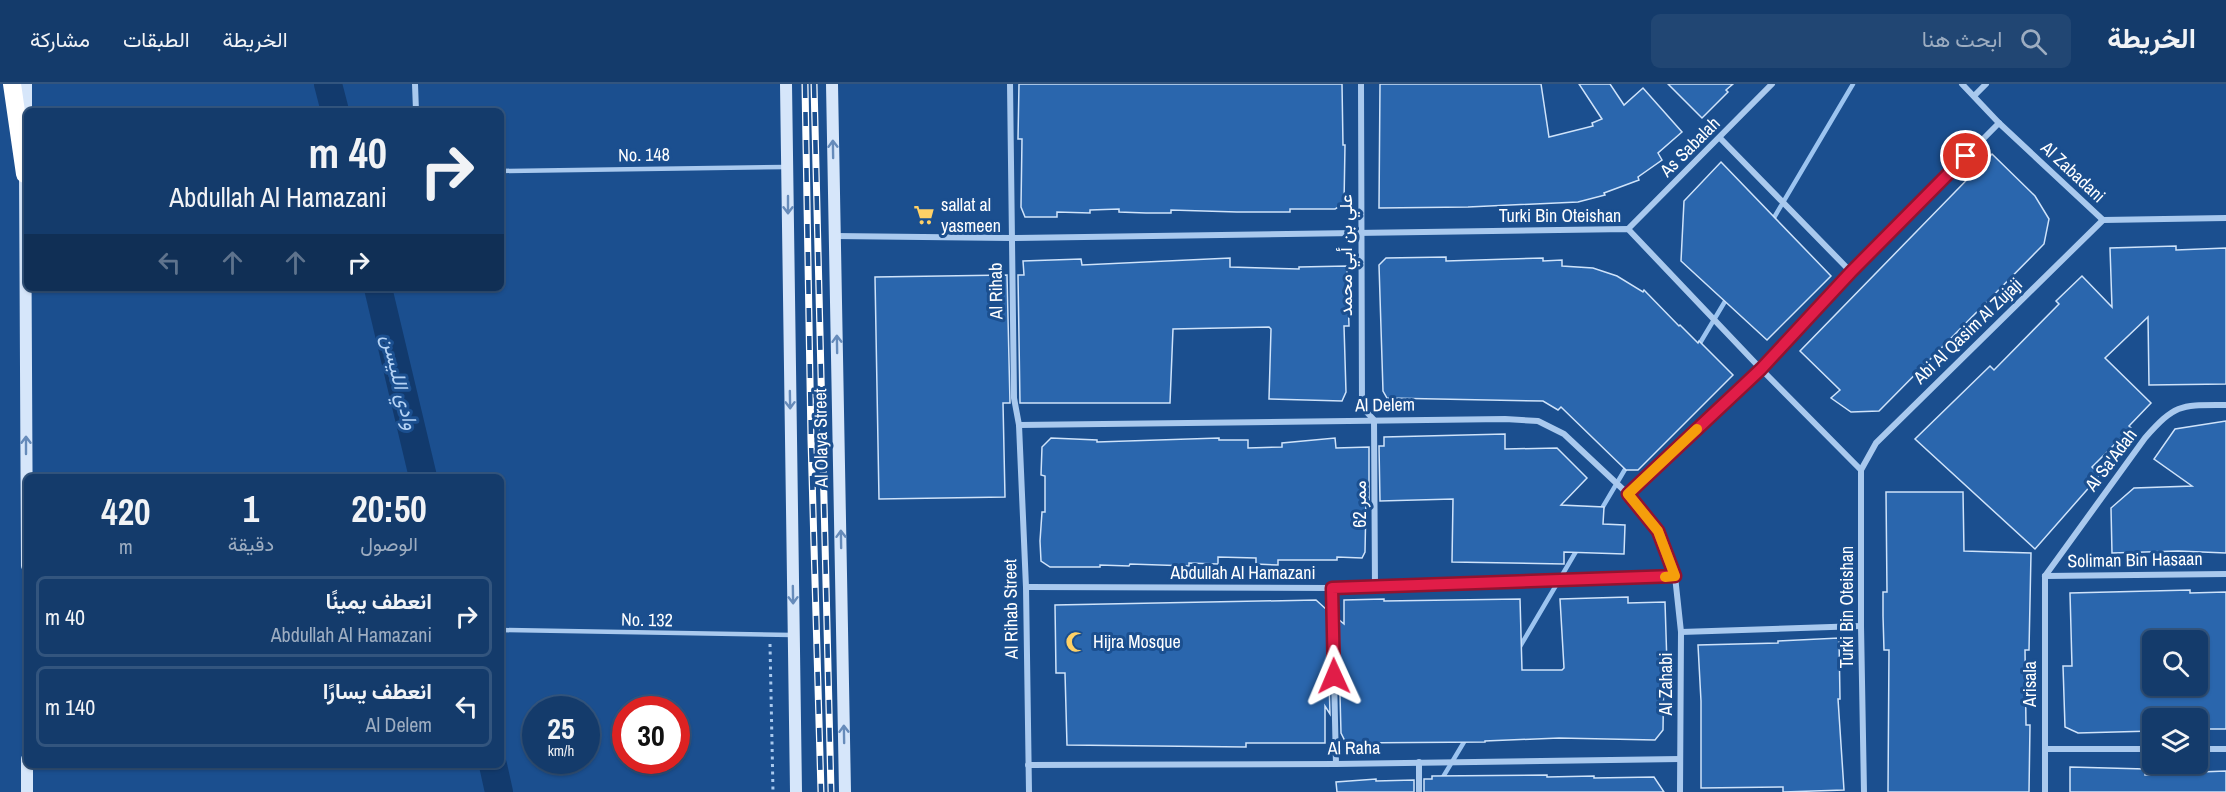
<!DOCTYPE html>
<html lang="ar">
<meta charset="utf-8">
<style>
:root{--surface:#143b6b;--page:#214673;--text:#f1f3f6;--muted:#9dadc1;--line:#33557e}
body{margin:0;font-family:"Archivo Narrow",Vazirmatn,sans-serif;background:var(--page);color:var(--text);direction:rtl;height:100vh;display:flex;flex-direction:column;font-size:22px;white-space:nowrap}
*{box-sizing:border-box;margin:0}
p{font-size:20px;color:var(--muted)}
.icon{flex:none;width:33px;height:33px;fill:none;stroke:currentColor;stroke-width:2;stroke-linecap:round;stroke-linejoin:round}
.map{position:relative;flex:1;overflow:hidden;direction:ltr}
.details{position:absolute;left:24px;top:390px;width:480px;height:294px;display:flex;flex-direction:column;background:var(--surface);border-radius:9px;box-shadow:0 2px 4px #0004,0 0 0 2px var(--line);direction:rtl}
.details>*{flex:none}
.hud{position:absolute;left:24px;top:24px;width:480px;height:183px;border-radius:9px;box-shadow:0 2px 4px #0004,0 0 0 2px var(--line);direction:rtl;background:#143b6b;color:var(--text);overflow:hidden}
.controls{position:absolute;left:2142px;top:546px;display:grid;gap:12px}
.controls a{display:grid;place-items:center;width:66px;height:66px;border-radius:9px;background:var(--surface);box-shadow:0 2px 4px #0004,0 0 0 2px var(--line);font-size:30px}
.speed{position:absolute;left:522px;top:612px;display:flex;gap:12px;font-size:30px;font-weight:700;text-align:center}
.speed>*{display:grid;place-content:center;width:78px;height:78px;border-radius:50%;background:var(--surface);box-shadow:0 2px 4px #0004,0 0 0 2px var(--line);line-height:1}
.speed small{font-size:15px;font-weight:400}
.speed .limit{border:9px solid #d22;background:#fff;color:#111}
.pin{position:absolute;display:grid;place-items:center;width:51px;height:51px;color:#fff;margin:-26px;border:3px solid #fff;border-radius:50%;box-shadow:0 2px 6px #0007}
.me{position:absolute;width:66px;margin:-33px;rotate:359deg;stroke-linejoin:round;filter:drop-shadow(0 0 4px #0008)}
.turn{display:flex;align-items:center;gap:21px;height:126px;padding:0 18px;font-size:27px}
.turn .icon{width:78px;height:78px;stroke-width:2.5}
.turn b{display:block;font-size:42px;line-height:51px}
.lanes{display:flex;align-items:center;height:57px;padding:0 18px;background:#0003;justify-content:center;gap:30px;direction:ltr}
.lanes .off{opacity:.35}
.eta{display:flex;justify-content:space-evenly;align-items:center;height:102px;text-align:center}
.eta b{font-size:36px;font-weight:800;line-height:42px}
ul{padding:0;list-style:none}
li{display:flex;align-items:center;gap:18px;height:81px;margin:0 12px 9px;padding:0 6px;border:3px solid var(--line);border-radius:9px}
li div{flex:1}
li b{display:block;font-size:22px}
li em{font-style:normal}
header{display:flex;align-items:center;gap:36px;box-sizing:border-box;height:84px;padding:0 30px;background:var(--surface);border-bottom:2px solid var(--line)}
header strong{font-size:28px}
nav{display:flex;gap:33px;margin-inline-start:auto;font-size:21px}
.search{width:420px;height:54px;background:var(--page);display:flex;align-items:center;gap:15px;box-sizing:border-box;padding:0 21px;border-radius:9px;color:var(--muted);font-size:22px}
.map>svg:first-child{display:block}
</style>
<header>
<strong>الخريطة</strong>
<div class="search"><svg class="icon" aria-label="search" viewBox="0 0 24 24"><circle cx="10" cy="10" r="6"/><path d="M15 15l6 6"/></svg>ابحث هنا</div>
<nav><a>الخريطة</a><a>الطبقات</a><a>مشاركة</a></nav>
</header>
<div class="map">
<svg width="2226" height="708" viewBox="0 0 2226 708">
<rect width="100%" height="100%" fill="#1b4f8f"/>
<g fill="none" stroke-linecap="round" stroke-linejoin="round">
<g stroke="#9cc4f0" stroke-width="4.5">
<polyline points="1772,137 1853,0"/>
<polyline points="1697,264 1727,214"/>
<polyline points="1601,426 1627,382"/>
<polyline points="1518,566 1578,464"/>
<polyline points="1434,708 1467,653"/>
</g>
<g stroke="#123a6d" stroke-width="28">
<polyline points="328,0 335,27"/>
<polyline points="378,204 423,393"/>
<polyline points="493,681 499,708"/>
</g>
</g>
<g fill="#2a66ad" stroke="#cfe3fa" stroke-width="1.5" fill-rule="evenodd">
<polygon points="1019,0 1342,0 1343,61 1345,61 1344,120 1335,125 1290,125 1290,128 1237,128 1171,126 1171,129 1146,129 1119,128 1119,125 1090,126 1090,129 1057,128 1057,133 1025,133 1021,123 1022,55 1018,55"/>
<polygon points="1380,0 1541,0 1549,53 1593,42 1592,39 1602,35 1579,0 1610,0 1624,21 1643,4 1682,48 1658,69 1662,76 1638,93 1639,96 1604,109 1605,111 1578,118 1468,123 1379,124"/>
<polygon points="1668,0 1733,0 1726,6 1728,8 1702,34"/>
<polygon points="1992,70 2035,112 2049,135 2044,160 1879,327 1851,328 1831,314 1840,306 1800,267"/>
<polygon points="1721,78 1831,192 1767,256 1681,177 1684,117"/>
<polygon points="2176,162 2176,166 2226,164 2226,300 2149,301 2148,233 2105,274 2151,319 2129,342 2131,344 2092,383 2100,391 2035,465 1915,355 1990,282 1994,286 2059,220 2056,217 2082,192 2112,223 2110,164"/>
<polygon points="1446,173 1446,177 1543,174 1543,177 1562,176 1562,182 1593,184 1617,192 1643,208 1644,206 1679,242 1680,241 1698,259 1699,257 1733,291 1638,386 1626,386 1561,323 1558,326 1543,317 1387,314 1383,307 1379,181 1386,174"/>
<polygon points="1230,174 1230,183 1299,185 1299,183 1347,182 1349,242 1344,242 1346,308 1342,317 1269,315 1271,245 1269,243 1173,245 1170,319 1020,319 1018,191 1024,191 1023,177 1081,175 1082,181"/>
<polygon points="1007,191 1010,319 1003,319 1005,413 879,415 875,193"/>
<polygon points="2226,337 2226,469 2178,467 2112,469 2111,424 2134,404 2192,402 2154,375 2175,345"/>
<polygon points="1505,350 1505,365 1557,364 1587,394 1561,421 1604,423 1603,440 1625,441 1624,470 1564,468 1564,480 1452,478 1453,415 1380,417 1379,362 1384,362 1384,353"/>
<polygon points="1051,354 1097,356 1097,358 1219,354 1219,356 1248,356 1248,364 1282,363 1282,359 1335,354 1336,364 1369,363 1369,417 1366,417 1365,468 1362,474 1337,473 1337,476 1278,476 1278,481 1256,480 1256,474 1218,473 1218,480 1189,479 1189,482 1130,480 1129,482 1100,481 1100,483 1050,483 1041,477 1040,457 1042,428 1045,428 1045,392 1041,391 1042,363"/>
<polygon points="1886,408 1963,408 1964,467 2031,469 2029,566 2025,566 2026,641 2030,641 2029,708 1888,708 1889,566 1884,566 1883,532 1883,508 1887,508"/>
<path d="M2190 506V509L2226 508V645H2200V634H2152V647L2078 649 2065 643 2063 582H2072L2070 509ZM2152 556H2198L2199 602H2152Z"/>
<polygon points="1628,513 1628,519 1665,518 1667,581 1664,581 1663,646 1655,656 1559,654 1485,657 1485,658 1346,659 1341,649 1338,535 1344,540 1344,516 1384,515 1384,517 1520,515 1522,586 1562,586 1564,584 1560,515"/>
<polygon points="1316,516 1327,526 1330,630 1325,622 1325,659 1246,659 1246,663 1067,661 1065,589 1056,589 1055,521"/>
<polygon points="1839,554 1840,615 1838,615 1844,706 1783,708 1783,703 1701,704 1701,617 1698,561 1778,559 1778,557"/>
<polygon points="2070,683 2145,685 2145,691 2200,690 2200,688 2226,687 2226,708 2070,708"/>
<polygon points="1547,691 1547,693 1594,692 1594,694 1654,693 1664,708 1424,708 1424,695 1432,695 1432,692"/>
<polygon points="1376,695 1376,697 1414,696 1414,708 1337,708 1336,698"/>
</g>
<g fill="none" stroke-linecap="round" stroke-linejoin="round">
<polyline stroke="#a9c9ee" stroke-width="3" stroke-dasharray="3 4.5" stroke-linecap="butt" points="770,560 773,708"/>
<g stroke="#a9c9ee" stroke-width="4.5">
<polyline points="501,87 786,83"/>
<polyline points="501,546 792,551"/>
</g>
<g stroke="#a9c9ee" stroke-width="6">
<polyline points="415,0 416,27"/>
<polyline points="1010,0 1014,314 1019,341 1026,503 1029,708"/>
<polyline points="1361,0 1362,323 1374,336 1375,503"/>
<polyline points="1962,0 1999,39 2103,136 2226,134"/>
<polyline points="1974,12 1986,0"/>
<polyline points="1720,54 1851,188"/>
<polyline points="1628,145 1772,0"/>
<polyline points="835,152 1010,154 1628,145 1761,285 1861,386 1861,542 1864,708"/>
<polyline points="1019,341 1505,335 1538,337 1564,350 1628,410 1658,447 1675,492 1681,548 1680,708"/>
<polyline points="1861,386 1876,359 2103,136"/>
<polyline points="1628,410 1761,285 1851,188 1999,39"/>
<path d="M2045 492 2145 354C2176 319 2181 321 2226 321"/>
<polyline points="2045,492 2226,490"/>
<polyline points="1026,503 1332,504 1675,492"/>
<polyline points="1332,504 1336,680"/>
<polyline points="1681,548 1861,542"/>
<polyline points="2045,665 2152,665"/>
<polyline points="2198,665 2226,665"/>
<polyline points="1419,678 1419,708"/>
<polyline points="1028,681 1336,680 1680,675"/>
<polyline points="2045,708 2045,492"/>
</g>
<g stroke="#d6e6fa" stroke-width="12">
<polyline points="786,0 796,708"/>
<polyline points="832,0 845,708"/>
<polyline points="26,46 26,0"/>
<polyline points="25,85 27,482"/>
<polyline points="27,675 27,708"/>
</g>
<polyline stroke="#fff" stroke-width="18" points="12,0 25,90"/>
<g stroke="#fff" stroke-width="7">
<g id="rail">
<polyline points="805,0 811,356 821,708"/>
<polyline points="814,0 831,708"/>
</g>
</g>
<use href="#rail" stroke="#1b4f8f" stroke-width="4.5" stroke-dasharray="14" stroke-linecap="butt"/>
</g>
<defs><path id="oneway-shaft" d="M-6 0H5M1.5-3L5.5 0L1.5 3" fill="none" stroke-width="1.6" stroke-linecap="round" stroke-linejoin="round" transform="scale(1.5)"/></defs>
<g stroke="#668bba">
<use href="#oneway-shaft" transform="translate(833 65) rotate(-91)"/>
<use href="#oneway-shaft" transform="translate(788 121) rotate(90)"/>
<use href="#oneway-shaft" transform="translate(837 260) rotate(-91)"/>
<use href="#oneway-shaft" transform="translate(790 316) rotate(89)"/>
<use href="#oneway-shaft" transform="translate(26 361) rotate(-90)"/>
<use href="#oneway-shaft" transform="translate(841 455) rotate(-91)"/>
<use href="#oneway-shaft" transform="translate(793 511) rotate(89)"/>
<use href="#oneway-shaft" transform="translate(844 650) rotate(-91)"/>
</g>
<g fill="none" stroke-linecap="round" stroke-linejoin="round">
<g stroke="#92132f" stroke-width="15">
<polyline id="route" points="1334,592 1332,504 1675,492 1658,447 1628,410 1761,285 1851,188 1966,72"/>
</g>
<use href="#route" stroke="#e11d48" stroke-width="10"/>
<polyline stroke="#f59e0b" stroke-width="10" points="1665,493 1675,492 1658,447 1628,410 1697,345"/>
</g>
<defs>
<g id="supermarket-bare" transform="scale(1.62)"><path d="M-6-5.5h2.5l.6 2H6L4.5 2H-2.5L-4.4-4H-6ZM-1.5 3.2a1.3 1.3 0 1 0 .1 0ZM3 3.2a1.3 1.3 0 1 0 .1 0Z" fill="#ffd166" stroke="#1b4f8f" stroke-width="2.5" paint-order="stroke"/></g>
<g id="mosque-bare" transform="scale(1.62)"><path d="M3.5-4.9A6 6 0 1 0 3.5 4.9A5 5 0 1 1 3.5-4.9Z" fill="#ffd166" stroke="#1b4f8f" stroke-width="2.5" paint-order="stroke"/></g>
</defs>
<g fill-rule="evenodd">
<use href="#supermarket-bare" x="924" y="131"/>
<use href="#mosque-bare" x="1076" y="558"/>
</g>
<g text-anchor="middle" stroke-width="6" stroke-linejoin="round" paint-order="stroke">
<g font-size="18" fill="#fff" stroke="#1b4f8f">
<text transform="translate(1690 63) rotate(-45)" y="6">As Sabalah</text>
<text transform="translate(644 71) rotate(-1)" y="6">No. 148</text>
<text transform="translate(2073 88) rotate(43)" y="6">Al Zabadani</text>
<text x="1560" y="138">Turki Bin Oteishan</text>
<text transform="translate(1346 171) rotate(-90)" y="6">علي بن أبي محمد</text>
<text transform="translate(996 207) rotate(-91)" y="6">Al Rihab</text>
<text transform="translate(1968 247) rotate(-44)" y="6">Abi Al Qasim Al Zujaji</text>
<text transform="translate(1385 321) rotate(-1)" y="6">Al Delem</text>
<text transform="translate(821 354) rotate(-91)" y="6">Al Olaya Street</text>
<text transform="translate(2111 376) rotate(-53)" y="6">Al Sa'Adah</text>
<text transform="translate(1360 420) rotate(-90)" y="6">ممر 62</text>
<text transform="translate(2135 476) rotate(-1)" y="6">Soliman Bin Hasaan</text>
<text x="1243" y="495">Abdullah Al Hamazani</text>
<text transform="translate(1847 523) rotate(-90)" y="6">Turki Bin Oteishan</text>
<text transform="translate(1011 525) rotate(-91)" y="6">Al Rihab Street</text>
<text transform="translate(647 536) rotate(1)" y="6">No. 132</text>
<text transform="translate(1666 600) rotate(-90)" y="6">Al Zahabi</text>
<text transform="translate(2030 600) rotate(-90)" y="6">Arisala</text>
<text transform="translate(1354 664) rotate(-1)" y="6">Al Raha</text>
</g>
<g font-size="18" fill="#fff" stroke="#1b4f8f" text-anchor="start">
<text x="941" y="127">sallat al<tspan x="941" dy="21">yasmeen</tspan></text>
<text x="1093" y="564">Hijra Mosque</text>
</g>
<g font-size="20" font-style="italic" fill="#b5d3f5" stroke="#1b4f8f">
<text transform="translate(400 298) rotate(76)" y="7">وادي الليسن</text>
</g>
</g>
</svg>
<div class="controls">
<a><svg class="icon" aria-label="search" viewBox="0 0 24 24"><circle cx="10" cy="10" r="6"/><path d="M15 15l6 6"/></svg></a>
<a><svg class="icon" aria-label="layers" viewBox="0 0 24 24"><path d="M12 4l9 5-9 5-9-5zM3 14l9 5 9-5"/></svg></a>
</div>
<div class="speed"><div>25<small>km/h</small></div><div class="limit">30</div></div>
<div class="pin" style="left:1966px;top:72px;background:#d93025"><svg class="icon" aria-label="arrive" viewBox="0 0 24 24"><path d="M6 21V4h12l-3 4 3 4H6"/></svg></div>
<svg class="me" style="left:1334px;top:592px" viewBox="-20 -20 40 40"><path d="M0-17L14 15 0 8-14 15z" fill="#e11d48" stroke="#fff" stroke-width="4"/></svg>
<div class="hud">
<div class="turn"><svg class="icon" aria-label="right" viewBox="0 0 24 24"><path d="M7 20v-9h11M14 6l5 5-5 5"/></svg><div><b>40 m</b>Abdullah Al Hamazani</div></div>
<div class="lanes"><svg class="icon off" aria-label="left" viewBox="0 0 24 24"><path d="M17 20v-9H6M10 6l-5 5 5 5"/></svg><svg class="icon off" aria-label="ahead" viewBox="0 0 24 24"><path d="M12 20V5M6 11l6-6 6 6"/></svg><svg class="icon off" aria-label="ahead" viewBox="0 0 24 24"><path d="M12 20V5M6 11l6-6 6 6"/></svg><svg class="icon" aria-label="right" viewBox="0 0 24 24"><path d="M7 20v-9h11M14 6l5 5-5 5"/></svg></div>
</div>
<section class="details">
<div class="eta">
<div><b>20:50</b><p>الوصول</p></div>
<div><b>1</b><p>دقيقة</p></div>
<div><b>420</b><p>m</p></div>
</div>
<ul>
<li><svg class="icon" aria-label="right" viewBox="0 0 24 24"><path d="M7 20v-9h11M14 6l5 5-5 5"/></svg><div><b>انعطف يمينًا</b><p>Abdullah Al Hamazani</p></div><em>40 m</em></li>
<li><svg class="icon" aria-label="left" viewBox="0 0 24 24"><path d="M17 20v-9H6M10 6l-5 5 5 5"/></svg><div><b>انعطف يسارًا</b><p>Al Delem</p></div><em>140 m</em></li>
</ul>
</section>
</div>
